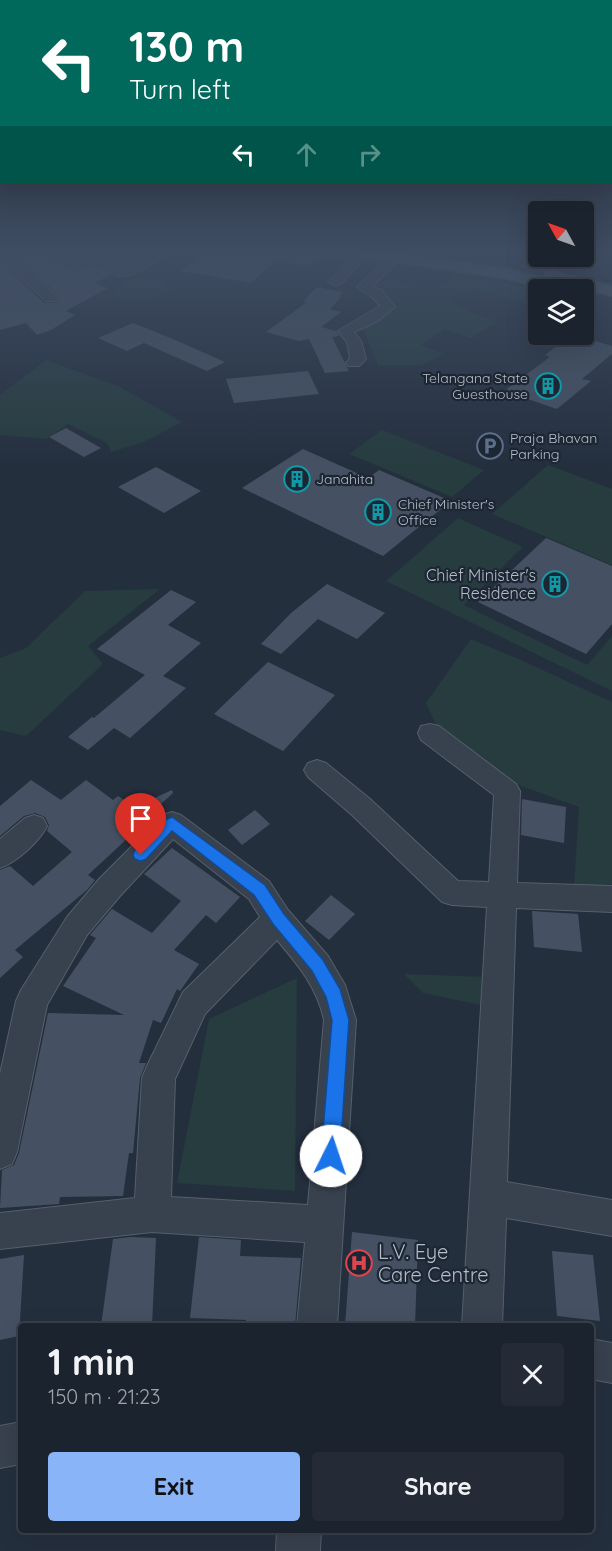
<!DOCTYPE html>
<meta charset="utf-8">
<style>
:root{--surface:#1b232e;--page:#242b36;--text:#f1f3f6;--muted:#a0a4aa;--line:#39404a;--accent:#8ab4f8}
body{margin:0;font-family:Quicksand,sans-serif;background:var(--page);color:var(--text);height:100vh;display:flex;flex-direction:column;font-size:22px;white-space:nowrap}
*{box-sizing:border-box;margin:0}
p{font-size:20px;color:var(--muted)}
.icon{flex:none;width:33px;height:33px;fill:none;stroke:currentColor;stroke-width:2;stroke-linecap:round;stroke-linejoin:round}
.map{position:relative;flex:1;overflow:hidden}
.details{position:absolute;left:18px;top:1323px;width:576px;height:210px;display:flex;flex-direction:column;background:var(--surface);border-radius:6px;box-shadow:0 6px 24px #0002,0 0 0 2px var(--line)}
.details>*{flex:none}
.guide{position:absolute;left:0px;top:0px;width:612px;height:183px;box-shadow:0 6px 24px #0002,0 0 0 2px var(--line);background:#00695c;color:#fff;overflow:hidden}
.needle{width:39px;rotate:310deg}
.tools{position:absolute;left:528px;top:201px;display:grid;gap:12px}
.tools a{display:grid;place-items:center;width:66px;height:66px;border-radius:6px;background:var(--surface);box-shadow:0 6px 24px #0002,0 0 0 2px var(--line);font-size:30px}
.pin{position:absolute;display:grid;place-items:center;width:51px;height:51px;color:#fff;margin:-62px -26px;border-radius:50% 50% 50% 0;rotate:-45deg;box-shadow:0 0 6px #0007}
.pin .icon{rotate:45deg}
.me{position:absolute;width:66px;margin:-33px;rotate:4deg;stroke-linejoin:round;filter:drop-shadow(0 0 4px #0008)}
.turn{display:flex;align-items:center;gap:21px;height:126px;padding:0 30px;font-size:27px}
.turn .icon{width:78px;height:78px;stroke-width:2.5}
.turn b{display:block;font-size:42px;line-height:51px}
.lanes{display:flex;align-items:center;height:57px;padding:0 30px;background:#0003;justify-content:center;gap:30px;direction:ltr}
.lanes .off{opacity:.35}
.round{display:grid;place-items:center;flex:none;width:63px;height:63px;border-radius:6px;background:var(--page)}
.headline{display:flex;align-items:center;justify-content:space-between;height:102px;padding:0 30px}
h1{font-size:36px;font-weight:700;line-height:45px}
.primary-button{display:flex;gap:12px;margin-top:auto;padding:12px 30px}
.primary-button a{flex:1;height:69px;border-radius:6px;background:var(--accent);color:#111;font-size:24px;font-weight:700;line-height:69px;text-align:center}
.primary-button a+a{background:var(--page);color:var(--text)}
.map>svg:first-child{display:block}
</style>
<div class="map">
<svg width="612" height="1551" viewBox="0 0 612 1551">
<rect width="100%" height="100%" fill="#242f3e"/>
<g fill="#263c3f">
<path d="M448 274 535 288 538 290V297C515 313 483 277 448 299L473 313 497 322 471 338 445 329 420 345 444 354 422 365H378L363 329 392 306 373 285 388 279 428 289 452 281Z"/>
<polygon points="136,277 162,282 172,292 141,301 111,297 124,283"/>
<polygon points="46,360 120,387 182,422 144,442 111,452 107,443 68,424 46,439 0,435 0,395"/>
<polygon points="382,430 484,470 452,497 349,454"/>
<polygon points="548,465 612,489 612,565 492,514"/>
<polygon points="458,518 523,547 464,605 587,665 612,636 612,691 386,581"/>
<polygon points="160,589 88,646 103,664 26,736 0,730 0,658 26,648 85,591"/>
<polygon points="471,639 521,660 612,702 612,884 574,888 579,807 508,781 439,731 426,703"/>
<polygon points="404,974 487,977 485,1006 423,993"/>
<polygon points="297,978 295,1191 177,1183 209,1019"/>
</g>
<g fill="#455162">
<polygon points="8,250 37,250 54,264 74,270 110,268 108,273 111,275 94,283 108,288 66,311 75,315 51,330 37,335 26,323 0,330 0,262 44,303 56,303 60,299 57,293"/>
<polygon points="54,250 115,250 117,253 82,259"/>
<polygon points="206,250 253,250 277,253 300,250 324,256 307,267 276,260 251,283 180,271"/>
<polygon points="317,287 343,292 338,297 341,297 330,309 341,312 321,327 336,331 339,336 332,337 349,371 325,373 309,339 299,341 266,332 307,302 303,301"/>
<polygon points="133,323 173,339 225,362 207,371 144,343 127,351 98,338"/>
<polygon points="572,334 612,346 612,354 582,379 591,381 557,409 504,391 550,357 545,355"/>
<polygon points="308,371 319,394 234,403 226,379"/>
<polygon points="66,428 101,448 84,457 49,437"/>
<polygon points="303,449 368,478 379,470 451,501 383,556 242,488"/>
<polygon points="156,467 201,491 164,513 118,487"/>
<polygon points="546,538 612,566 612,624 586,654 478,602"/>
<polygon points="327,584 385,613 357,639 318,619 281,654 261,644 291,613"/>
<polygon points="171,590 196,602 168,625 201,643 163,676 186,688 130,738 114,728 88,750 68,737 92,717 94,718 145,675 97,649"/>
<polygon points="268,662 335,695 283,751 214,714"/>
<polygon points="31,780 61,800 86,780 113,800 118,796 135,807 172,790 173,793 128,834 130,836 88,875 95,880 87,890 15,950 23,957 0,978 0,870 10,866 33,886 72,852 47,831 49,825 45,817 35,813 24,816 0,836 0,806"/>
<polygon points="522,799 566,807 564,843 521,835"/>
<polygon points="255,810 270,824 242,845 228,830"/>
<polygon points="172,848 240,897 216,923 206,915 174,950 199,964 180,991 177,989 161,1023 153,1020 139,1063 146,1063 140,1078 133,1153 129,1153 123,1196 60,1197 59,1204 0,1208 2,1170 14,1165 19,1153 48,1013 124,1015 63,986 96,938 90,935 112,909 152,933 181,901 144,874"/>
<polygon points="331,895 355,914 329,940 305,921"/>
<polygon points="532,911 578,914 582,952 534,947"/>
<polygon points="352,1232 418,1240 415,1326 345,1326"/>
<polygon points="131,1237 156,1238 152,1326 101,1326 113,1239"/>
<polygon points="199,1237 241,1240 240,1256 301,1258 295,1326 246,1326 246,1320 190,1318"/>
<polygon points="552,1251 593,1255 600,1321 557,1316"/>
<polygon points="24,1255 19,1336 0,1340 0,1259"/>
</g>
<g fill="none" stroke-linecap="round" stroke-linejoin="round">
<g stroke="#565f6c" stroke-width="2">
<g id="minor">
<polygon points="0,250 5,250 56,295 58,298 56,301 46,301 0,259"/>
<path d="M39 250C54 249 56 255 69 259 86 265 105 259 121 254L117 250H133L136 253C132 260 123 261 115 264 89 271 58 272 39 250Z"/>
<path d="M155 250H169C159 261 123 285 110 272L111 269 130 265Z"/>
<polygon points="316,250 347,250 384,255 386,258 380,262 364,259 340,285 335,286 328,282 351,258 322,254"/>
<polygon points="418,250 437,250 427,255 419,255"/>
<polygon points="393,256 399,260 373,286 382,291 395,307 378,321 354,332 361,341 366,359 359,366 349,366 346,363 350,358 347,342 338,331 380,306 372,297 357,287 389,257"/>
<polygon points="430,724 439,726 516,784 520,791 517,883 612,886 612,912 516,908 507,1182 612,1200 612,1236 506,1218 502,1326 462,1326 487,907 452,905 442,902 352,815 308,777 304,770 308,763 317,760 326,763 370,799 458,881 489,882 494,795 421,740 418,733 421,726"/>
<path d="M172 812 181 815 269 881 288 910 328 956 345 985 356 1020 337 1326H297L305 1242 152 1232 0 1249V1213L135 1198 142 1078 147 1066 183 992 260 917 249 899 173 839 120 896 87 935 47 1005 17 1152 12 1164 0 1169V1074L16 1001 21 990 67 917 100 878 163 815ZM277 940C298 965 317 987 324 1020L308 1205 171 1197 175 1079 205 1014Z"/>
<path d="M34 815 43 818 47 826C39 842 17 862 0 868V839L25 818Z"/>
<polygon points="591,1339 612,1343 612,1383 591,1379"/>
<polygon points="21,1422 21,1464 0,1468 0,1426"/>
<polygon points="277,1530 321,1530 320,1551 276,1551"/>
</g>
</g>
<g stroke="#414a57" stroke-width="3">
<polygon id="major" points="340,250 378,250 508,269 545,278 544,276 546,272 552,271 612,286 612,296 579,288 580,290 549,290 508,279 348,255"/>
</g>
<use href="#minor" fill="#38414e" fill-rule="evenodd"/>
<use href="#major" fill="#56606e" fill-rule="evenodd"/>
</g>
<linearGradient id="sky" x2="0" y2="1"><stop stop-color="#141a22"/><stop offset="0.54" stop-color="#3f4d63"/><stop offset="1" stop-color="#3f4d63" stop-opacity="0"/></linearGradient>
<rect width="612" height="467" fill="url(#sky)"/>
<polygon fill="#1a73e8" stroke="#114b97" stroke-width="1.5" points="172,817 265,885 284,914 323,960 340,989 349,1020 340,1156 337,1163 331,1166 324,1163 321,1156 332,1020 326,997 312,971 273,924 254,895 172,831 146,859 141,861 135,859 133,855 135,850 167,819"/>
<defs>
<g id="building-ring" transform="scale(1.35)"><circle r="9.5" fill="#1d2633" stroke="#0f9aa8" stroke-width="1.5"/><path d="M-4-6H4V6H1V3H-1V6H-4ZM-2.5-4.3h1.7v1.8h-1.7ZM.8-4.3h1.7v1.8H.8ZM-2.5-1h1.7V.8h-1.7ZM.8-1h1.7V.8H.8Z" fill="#0f9aa8"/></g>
<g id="parking-ring" transform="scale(1.35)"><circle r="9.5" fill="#1d2633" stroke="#5c6f8a" stroke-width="1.5"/><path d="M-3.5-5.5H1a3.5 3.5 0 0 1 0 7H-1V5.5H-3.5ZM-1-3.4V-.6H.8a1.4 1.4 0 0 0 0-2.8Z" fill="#5c6f8a"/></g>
<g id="hospital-ring" transform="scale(1.35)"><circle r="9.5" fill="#1d2633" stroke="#e0444e" stroke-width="1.5"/><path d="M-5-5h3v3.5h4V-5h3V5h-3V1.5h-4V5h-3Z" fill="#e0444e"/></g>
</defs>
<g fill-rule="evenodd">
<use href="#building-ring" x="548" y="386"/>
<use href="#parking-ring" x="490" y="446"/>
<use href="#building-ring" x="297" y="479"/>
<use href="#building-ring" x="378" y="512"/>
<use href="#building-ring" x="555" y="584"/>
<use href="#hospital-ring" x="359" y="1263"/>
</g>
<g text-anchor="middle" stroke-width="4.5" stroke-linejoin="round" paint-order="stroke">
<g font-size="14" fill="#b4bcc9" stroke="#1d2633" text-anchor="start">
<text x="528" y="383" text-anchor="end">Telangana State<tspan x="528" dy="16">Guesthouse</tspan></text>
<text x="510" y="443">Praja Bhavan<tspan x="510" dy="16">Parking</tspan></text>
<text x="316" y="484">Janahita</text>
<text x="398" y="509">Chief Minister's<tspan x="398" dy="16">Office</tspan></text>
</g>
<g font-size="16" fill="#b4bcc9" stroke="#1d2633" text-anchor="end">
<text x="536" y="581">Chief Minister's<tspan x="536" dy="18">Residence</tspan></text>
</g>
<g font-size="20" fill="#b4bcc9" stroke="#1d2633" text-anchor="start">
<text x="378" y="1259">L.V. Eye<tspan x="378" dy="23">Care Centre</tspan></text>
</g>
</g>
</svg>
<div class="tools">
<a><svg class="needle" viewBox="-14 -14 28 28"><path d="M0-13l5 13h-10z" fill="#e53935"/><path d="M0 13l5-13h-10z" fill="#a0a4aa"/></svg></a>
<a><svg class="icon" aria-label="layers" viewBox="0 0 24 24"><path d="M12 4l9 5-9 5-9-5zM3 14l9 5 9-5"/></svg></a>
</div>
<div class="pin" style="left:141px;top:855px;background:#d93025"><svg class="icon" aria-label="arrive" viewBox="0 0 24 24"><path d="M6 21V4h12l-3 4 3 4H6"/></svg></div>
<svg class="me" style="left:331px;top:1156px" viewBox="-20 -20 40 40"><circle r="19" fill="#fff"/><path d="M0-13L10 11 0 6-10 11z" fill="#1a73e8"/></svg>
<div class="guide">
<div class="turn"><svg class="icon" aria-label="left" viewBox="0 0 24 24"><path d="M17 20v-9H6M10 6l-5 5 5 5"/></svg><div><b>130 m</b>Turn left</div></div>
<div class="lanes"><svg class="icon" aria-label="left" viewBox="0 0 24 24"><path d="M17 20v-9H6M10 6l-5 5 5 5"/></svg><svg class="icon off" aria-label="ahead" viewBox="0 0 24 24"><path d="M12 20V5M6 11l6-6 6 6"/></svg><svg class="icon off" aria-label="right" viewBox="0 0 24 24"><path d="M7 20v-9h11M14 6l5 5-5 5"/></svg></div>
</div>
<section class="details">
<div class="headline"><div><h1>1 min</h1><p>150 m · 21:23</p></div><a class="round"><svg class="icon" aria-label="close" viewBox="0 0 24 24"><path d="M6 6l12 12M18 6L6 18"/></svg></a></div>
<div class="primary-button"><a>Exit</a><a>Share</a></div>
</section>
</div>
